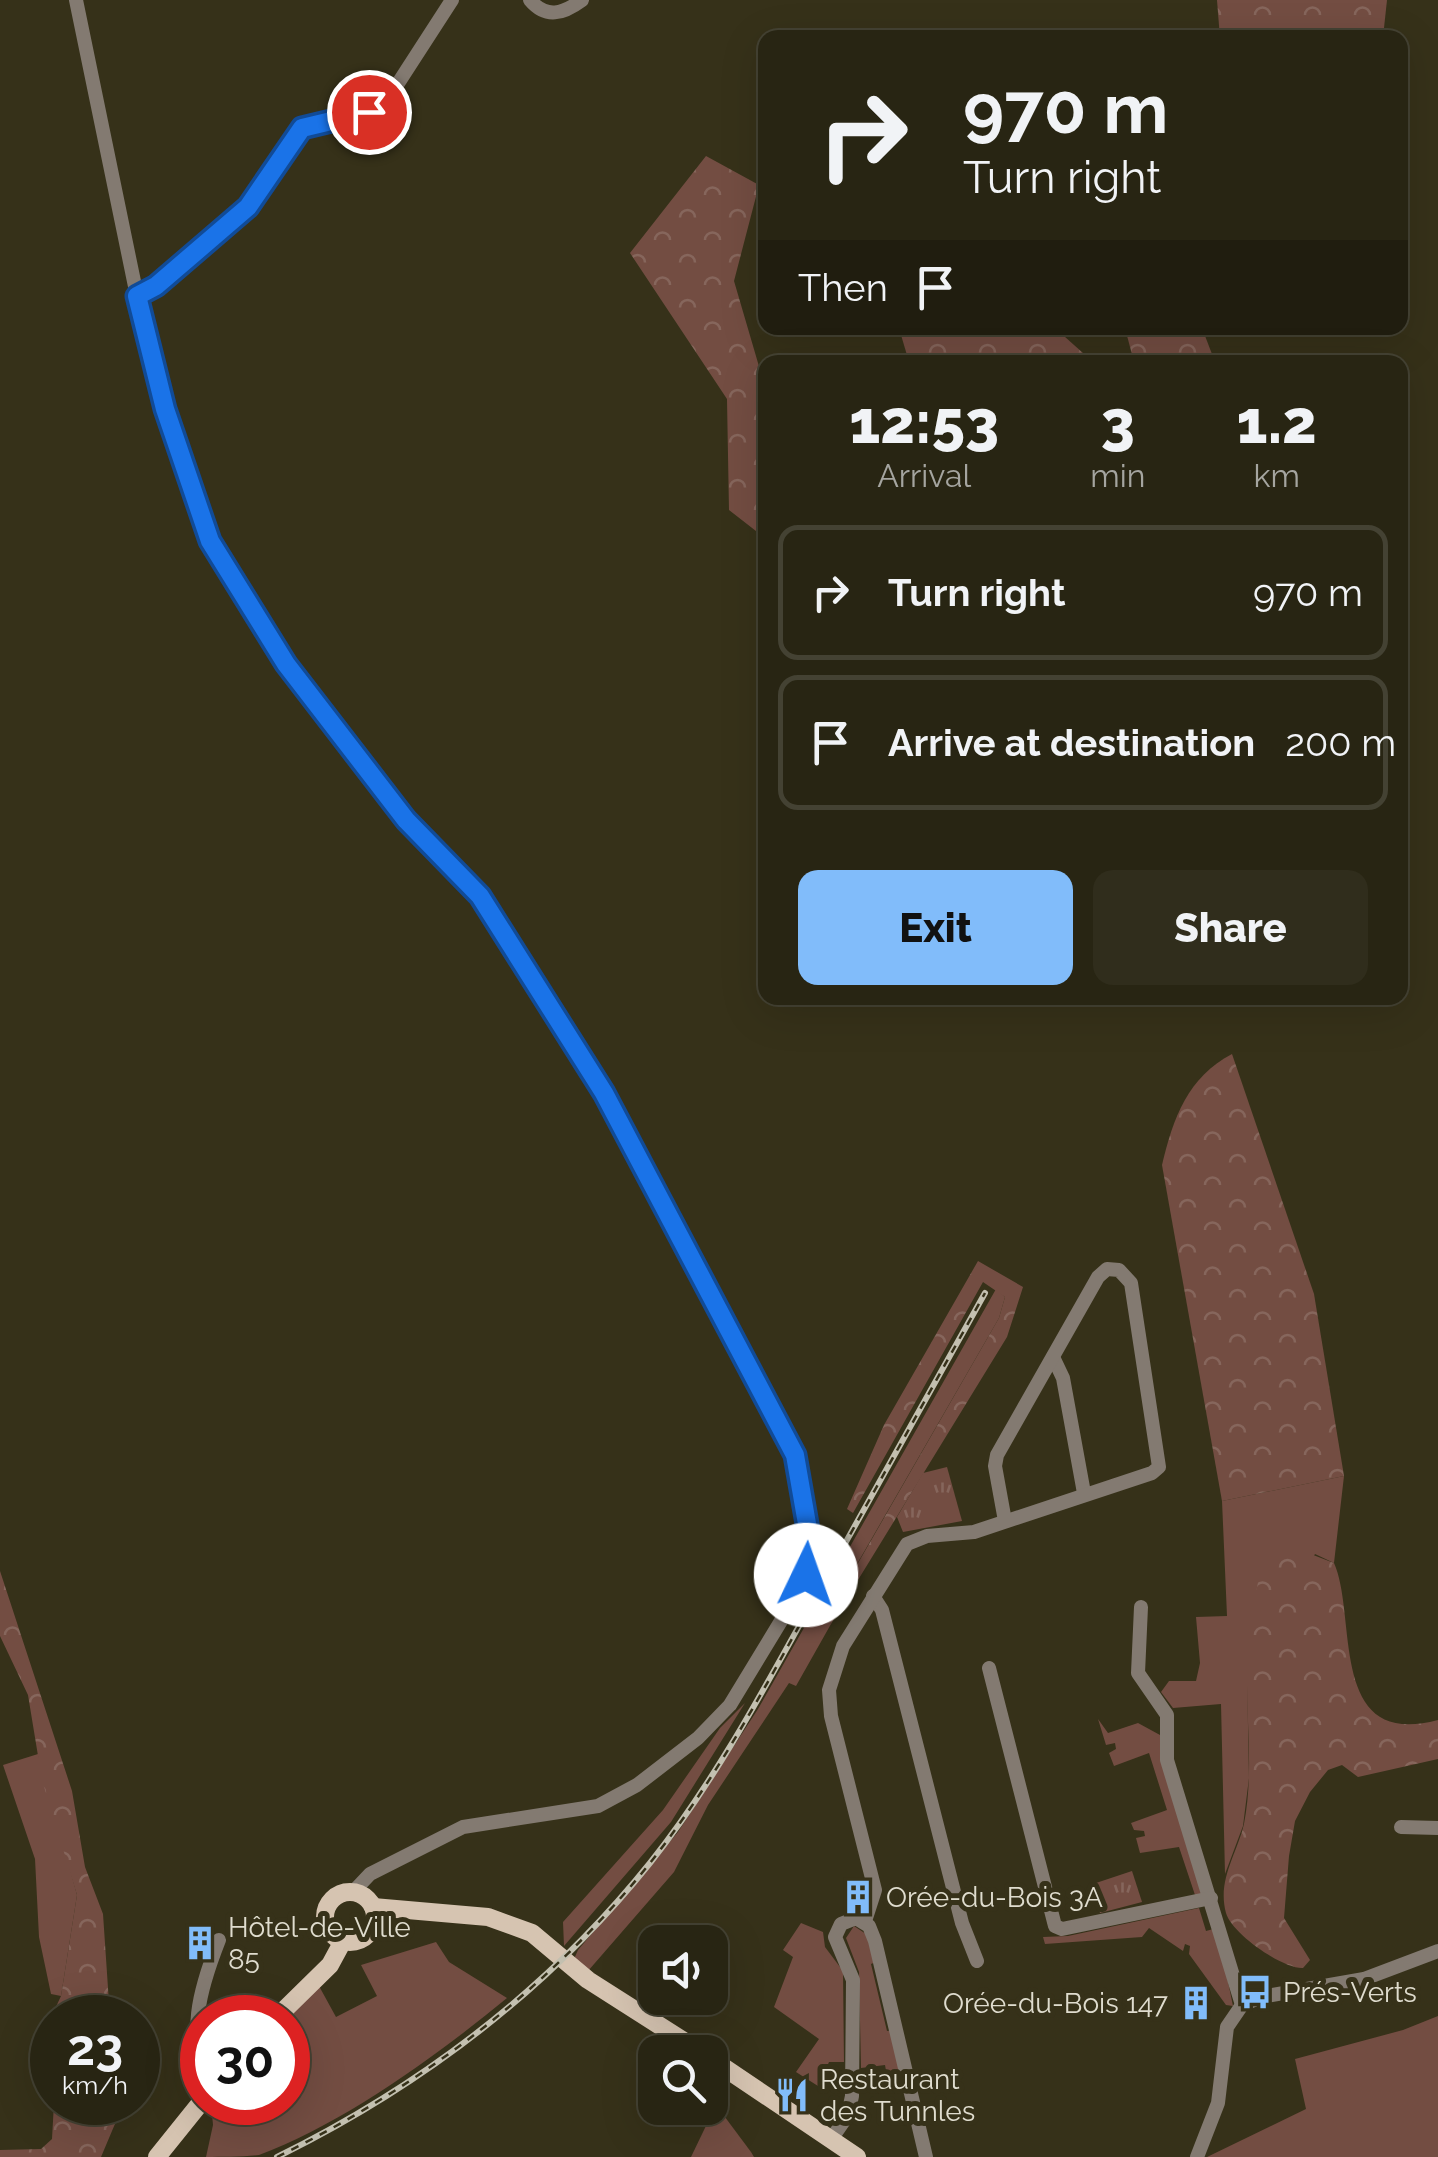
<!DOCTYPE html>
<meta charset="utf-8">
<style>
:root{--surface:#282513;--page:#302d1c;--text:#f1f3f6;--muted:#a5a5a0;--line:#444233;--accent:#81bcfa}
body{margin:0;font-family:Raleway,sans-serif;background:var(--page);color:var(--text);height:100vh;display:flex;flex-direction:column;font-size:38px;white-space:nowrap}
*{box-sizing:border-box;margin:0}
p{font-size:32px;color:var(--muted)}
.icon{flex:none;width:55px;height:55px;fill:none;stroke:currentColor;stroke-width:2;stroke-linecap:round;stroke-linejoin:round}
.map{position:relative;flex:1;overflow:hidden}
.side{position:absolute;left:758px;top:355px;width:650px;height:650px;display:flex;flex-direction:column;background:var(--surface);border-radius:20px;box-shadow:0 10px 40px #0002,0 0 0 2px var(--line)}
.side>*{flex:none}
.top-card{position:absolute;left:758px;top:30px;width:650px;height:305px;border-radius:20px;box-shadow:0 10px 40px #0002,0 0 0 2px var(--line);background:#282513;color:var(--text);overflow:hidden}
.buttons{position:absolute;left:638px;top:1925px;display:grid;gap:20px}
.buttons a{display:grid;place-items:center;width:90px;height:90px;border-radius:20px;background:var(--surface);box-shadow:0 10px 40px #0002,0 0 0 2px var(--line);font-size:50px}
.speed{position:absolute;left:30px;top:1995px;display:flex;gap:20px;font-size:50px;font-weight:700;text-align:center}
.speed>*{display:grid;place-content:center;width:130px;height:130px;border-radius:50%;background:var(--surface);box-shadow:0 10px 40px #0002,0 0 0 2px var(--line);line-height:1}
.speed small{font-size:25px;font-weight:400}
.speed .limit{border:15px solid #d22;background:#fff;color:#111}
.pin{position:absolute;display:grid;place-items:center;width:85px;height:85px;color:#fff;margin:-42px;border:5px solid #fff;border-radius:50%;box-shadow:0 2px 10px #0007}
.me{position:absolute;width:110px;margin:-55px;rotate:3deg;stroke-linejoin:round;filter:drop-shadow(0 0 8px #0008)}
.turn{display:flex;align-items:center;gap:35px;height:210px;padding:0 40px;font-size:45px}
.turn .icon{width:130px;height:130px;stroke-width:2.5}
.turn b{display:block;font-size:70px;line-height:85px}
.then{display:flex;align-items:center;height:95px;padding:0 40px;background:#0003;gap:20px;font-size:38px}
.eta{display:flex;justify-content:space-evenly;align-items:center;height:170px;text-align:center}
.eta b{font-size:60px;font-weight:800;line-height:70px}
.action{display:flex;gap:20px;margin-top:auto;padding:20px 40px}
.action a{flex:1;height:115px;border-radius:20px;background:var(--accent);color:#111;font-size:40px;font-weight:800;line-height:115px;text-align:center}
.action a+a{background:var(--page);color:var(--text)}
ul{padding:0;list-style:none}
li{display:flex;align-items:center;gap:30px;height:135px;margin:0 20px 15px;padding:0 20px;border:5px solid var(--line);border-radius:20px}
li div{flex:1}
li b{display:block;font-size:38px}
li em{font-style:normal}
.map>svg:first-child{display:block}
</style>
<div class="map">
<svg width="1438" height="2157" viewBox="0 0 1438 2157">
<defs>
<pattern id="forest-crowns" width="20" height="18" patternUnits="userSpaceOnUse" patternTransform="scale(2.5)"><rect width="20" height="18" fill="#734d42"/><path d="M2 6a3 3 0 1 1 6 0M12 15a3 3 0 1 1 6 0" fill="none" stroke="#86665c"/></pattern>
<pattern id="park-tufts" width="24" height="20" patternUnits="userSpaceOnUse" patternTransform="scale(2.5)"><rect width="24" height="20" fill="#734d42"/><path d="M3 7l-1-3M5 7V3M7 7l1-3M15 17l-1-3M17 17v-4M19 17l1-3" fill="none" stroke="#86665c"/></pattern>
</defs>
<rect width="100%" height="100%" fill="#363119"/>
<g fill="#734d42">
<polygon points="996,1289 1005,1297 999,1318 827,1616 831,1624 796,1686 789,1683 708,1805 674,1872 588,1971 574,1959 578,1950 678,1832 758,1709"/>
<polygon points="1344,1476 1334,1563 1315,1554 1247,1672 1249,1778 1243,1826 1225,1874 1221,1704 1173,1708 1161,1692 1169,1681 1196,1681 1200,1663 1196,1617 1227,1616 1222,1501"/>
<polygon points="745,1703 671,1822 564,1946 563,1922 663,1810 720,1728"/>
<polygon points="1098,1719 1108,1733 1138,1723 1160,1735 1161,1751 1205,1893 1195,1895 1179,1847 1140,1853 1136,1838 1145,1836 1144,1831 1134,1830 1131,1823 1167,1810 1149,1753 1114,1766 1109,1753 1116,1749 1115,1743 1106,1745"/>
<polygon points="38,1754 77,1895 61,1996 51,1994 39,1937 35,1859 3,1765"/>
<polygon points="1199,1908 1206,1931 1217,1928 1233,2006 1226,2005 1189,1954 1190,1946 1185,1944 1183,1951 1149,1928 1142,1937 1045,1944 1043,1937 1068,1936"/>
<polygon points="801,1923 823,1932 825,1947 843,1971 844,2062 829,2062 818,2086 796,2072 819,2039 774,2007 793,1957 783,1950"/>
<polygon points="854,1926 866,1934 876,1962 871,1964 887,2031 894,2030 905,2089 890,2093 885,2065 861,2068 859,1972 846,1938"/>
<path d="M436 1942 449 1962 507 1998C438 2055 343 2124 259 2155 244 2157 222 2157 206 2157L213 2125 211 2103 288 2102V2018L319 1986 336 2017 377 1996 361 1965Z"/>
<polygon points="1438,2016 1438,2157 1207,2157 1306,2109 1295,2059 1403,2030"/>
<polygon points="716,2105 751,2152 754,2157 691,2157"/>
</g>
<g fill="url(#forest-crowns)">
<polygon points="1217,0 1387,0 1383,37 1220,38"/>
<polygon points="706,156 759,185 734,281 765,387 765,538 729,510 727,399 630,253"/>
<polygon points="899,328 1055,328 1093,362 909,362"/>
<polygon points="1125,328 1202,328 1215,362 1134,362"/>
<path d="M1232 1054 1314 1294 1344 1476 1222 1501 1162 1165C1173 1118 1188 1077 1232 1054Z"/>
<polygon points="978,1261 1023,1287 1007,1337 831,1624 827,1617 999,1318 1005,1297 983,1282 853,1513 847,1509 884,1425"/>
<path d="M1295 1548 1334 1563C1358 1617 1327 1750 1438 1720V1759L1358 1777 1342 1765 1328 1770 1310 1792 1295 1821 1289 1856 1284 1918 1310 1960 1303 1968C1283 1969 1232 1934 1226 1913 1217 1880 1237 1854 1244 1824 1254 1772 1246 1721 1247 1670 1248 1631 1255 1593 1264 1556Z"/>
<polygon points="0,1571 72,1791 85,1867 103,1914 109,2003 117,2017 52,2018 52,2087 41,2088 43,2035 61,1996 77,1895 42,1780 28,1695 0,1636"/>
<polygon points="54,2103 98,2103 120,2112 101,2157 0,2157 0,2150 41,2149 52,2139"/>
</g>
<g fill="url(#park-tufts)">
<polygon points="947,1467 962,1521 903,1532 897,1517 923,1473"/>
<polygon points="1132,1871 1142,1902 1100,1913 1093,1884"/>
</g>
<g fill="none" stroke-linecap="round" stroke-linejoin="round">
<g stroke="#837a71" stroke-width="14">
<polyline points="76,0 137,296 165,409 210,541 286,665 405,819 480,896 604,1093 795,1455 809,1525 809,1560 801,1588 730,1705 698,1738 637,1785 598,1806 463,1827 370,1874 353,1892"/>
<path d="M530 0C546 19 563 14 582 0"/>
<polyline points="137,296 151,289 253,202 302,128 363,114 386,102 452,0"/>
<polyline points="1053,1357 1063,1378 1084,1493"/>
<polyline points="873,1596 882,1610 962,1923 977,1961"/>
<polyline points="1141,1607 1138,1673 1167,1715 1167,1760 1242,2005"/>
<polyline points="989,1668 1055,1926 1062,1929 1211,1898"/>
<polyline points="1401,1827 1438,1828"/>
<polyline points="865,1921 875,1890 831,1716 829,1690 843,1646 907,1544 927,1536 974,1532 1152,1473 1159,1467 1131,1283 1119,1270 1107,1269 1098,1277 997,1455 995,1466 1005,1521"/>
<path d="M202 2089C193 2024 195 2001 219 1940"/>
<polyline points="832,2138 848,2115 852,2096 853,1980 835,1937 841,1924 856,1918 869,1926 875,1941 926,2157"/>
<polyline points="1197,2157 1218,2103 1227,2027 1242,2005 1261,1997 1364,1979 1438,1951"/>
</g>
<g stroke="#d6c4b1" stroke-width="18">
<circle cx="350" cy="1917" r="25"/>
<polyline points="373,1907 488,1917 532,1933 588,1980 701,2052"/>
<polyline points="276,2018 330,1965 343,1941"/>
<polyline points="710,2058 857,2157"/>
<polyline points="157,2157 202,2101"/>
</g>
<g stroke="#c3c0b0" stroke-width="6">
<path id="rail" d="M277 2157C421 2086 549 1989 650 1863 715 1781 764 1689 814 1599 871 1497 928 1395 985 1293"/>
</g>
<use href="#rail" stroke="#363119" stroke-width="2.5" stroke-dasharray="8" stroke-linecap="butt"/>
</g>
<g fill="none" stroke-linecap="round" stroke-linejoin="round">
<g stroke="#114b97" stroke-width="25">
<polyline id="route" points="369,112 302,128 248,207 156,286 137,296 165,409 210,541 286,664 406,820 480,896 604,1093 795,1455 810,1541 806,1575"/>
</g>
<use href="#route" stroke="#1a73e8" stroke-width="18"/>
</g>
<defs>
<g id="building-bare" transform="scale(2.7)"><path d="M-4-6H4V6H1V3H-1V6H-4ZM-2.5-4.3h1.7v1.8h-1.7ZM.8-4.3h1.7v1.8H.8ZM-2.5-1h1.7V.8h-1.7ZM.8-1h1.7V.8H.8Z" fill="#81bcfa" stroke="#363119" stroke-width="2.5" paint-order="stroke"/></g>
<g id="bus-bare" transform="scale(2.7)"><path d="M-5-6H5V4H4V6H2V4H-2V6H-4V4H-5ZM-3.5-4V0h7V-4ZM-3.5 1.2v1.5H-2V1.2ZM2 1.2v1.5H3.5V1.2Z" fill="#81bcfa" stroke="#363119" stroke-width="2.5" paint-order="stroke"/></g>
<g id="restaurant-bare" transform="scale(2.7)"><path d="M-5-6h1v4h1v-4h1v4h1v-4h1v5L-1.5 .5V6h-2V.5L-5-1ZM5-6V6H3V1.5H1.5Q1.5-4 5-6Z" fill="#81bcfa" stroke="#363119" stroke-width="2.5" paint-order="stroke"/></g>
</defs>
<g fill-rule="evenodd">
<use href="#building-bare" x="858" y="1897"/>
<use href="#building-bare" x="200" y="1943"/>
<use href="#bus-bare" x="1255" y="1992"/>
<use href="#building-bare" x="1196" y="2003"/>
<use href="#restaurant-bare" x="792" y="2095"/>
</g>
<g text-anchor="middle" stroke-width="10" stroke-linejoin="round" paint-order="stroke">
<g font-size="28" fill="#dfdcce" stroke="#363119" text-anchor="start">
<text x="886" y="1907">Orée-du-Bois 3A</text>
<text x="228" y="1937">Hôtel-de-Ville<tspan x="228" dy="32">85</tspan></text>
<text x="1283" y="2002">Prés-Verts</text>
<text x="1168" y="2013" text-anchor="end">Orée-du-Bois 147</text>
<text x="820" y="2089">Restaurant<tspan x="820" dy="32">des Tunnles</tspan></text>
</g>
</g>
</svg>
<div class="buttons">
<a><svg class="icon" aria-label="sound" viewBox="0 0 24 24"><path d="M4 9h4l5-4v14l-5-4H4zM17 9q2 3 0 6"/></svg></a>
<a><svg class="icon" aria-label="search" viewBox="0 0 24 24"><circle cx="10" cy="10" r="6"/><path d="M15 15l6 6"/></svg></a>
</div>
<div class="speed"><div>23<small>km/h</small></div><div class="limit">30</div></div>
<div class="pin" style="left:369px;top:112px;background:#d93025"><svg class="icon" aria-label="arrive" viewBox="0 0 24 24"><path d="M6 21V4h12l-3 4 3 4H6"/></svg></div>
<svg class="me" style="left:806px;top:1575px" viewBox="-20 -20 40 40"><circle r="19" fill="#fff"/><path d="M0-13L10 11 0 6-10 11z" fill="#1a73e8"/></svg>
<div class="top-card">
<div class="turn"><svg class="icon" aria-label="right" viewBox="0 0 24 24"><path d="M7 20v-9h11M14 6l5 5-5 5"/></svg><div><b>970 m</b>Turn right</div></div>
<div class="then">Then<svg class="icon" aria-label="arrive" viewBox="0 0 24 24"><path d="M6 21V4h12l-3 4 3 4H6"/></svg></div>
</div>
<section class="side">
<div class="eta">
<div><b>12:53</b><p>Arrival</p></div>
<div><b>3</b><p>min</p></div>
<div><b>1.2</b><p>km</p></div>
</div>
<ul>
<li><svg class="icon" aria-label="right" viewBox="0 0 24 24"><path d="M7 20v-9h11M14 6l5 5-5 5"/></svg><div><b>Turn right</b></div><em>970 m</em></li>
<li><svg class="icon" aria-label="arrive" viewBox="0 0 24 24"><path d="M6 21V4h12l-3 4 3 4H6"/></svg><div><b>Arrive at destination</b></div><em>200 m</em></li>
</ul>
<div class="action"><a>Exit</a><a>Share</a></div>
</section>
</div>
